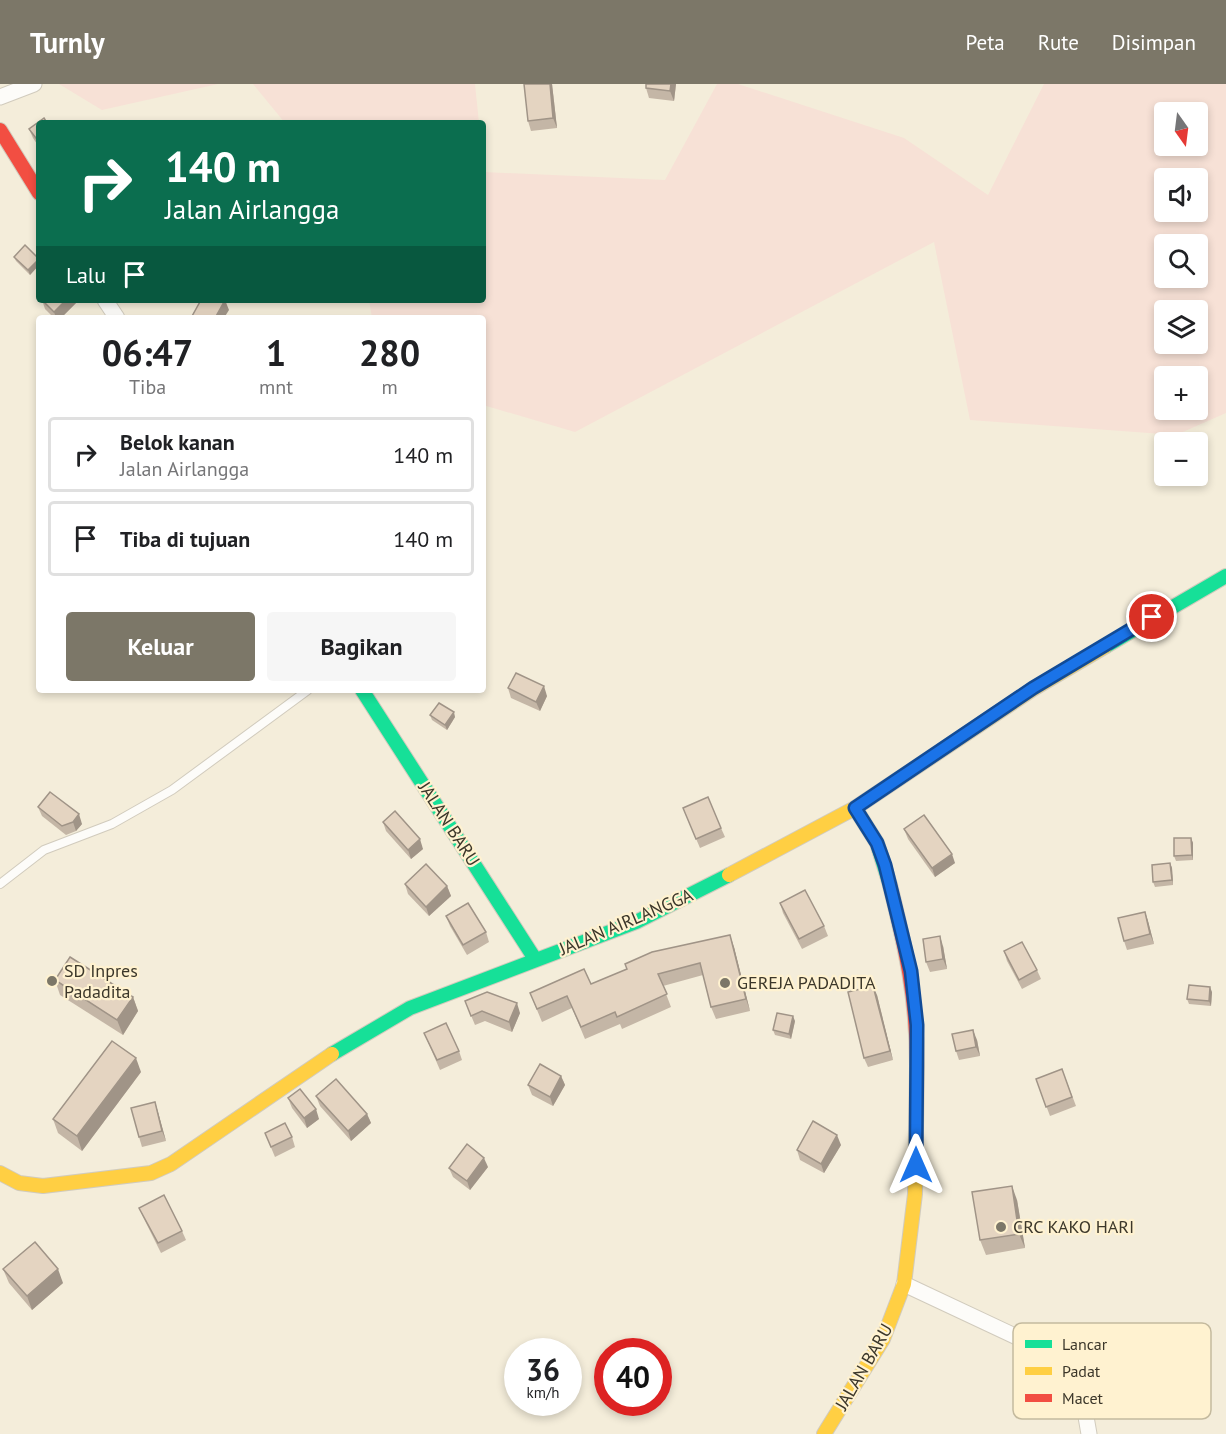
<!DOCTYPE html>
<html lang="id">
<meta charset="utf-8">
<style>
:root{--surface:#fff;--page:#f6f6f6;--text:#202124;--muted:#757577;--line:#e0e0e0;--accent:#7c7768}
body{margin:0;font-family:"PT Sans",sans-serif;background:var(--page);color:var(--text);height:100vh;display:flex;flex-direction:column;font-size:22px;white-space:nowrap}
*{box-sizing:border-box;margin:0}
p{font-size:20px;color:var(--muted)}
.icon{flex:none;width:33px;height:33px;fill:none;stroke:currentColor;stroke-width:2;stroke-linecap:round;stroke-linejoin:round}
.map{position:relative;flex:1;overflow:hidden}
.panel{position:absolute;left:36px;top:231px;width:450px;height:378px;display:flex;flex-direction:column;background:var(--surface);border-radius:6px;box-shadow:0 3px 9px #0003}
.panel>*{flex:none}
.banner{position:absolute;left:36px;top:36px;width:450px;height:183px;border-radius:6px;box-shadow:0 3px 9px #0003;background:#0b6e4f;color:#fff;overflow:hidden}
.needle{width:39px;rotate:166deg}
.tools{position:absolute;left:1154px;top:18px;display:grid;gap:12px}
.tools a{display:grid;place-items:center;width:54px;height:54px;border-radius:6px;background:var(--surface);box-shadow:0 3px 9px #0003;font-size:30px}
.speed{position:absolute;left:504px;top:1254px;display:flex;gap:12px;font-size:30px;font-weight:700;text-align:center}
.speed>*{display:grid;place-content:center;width:78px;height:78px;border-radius:50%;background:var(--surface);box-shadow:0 3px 9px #0003;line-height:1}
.speed small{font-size:15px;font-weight:400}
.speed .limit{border:9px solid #d22;background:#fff;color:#111}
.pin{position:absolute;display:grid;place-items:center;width:51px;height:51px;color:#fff;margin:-26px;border:3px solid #fff;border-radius:50%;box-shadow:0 2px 6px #0007}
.me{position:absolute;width:66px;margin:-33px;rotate:0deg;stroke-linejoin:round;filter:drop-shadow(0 0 4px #0008)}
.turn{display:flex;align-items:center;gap:21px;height:126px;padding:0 30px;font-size:27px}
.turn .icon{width:78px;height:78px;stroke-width:2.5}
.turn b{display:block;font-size:42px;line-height:51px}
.then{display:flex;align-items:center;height:57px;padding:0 30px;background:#0003;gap:12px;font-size:22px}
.eta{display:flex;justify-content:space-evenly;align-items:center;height:102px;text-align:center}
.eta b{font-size:36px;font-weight:700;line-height:42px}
.cta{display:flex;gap:12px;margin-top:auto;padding:12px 30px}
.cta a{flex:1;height:69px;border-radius:6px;background:var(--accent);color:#fff;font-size:24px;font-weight:700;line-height:69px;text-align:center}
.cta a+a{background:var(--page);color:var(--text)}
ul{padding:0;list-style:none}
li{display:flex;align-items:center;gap:18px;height:75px;margin:0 12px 9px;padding:0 18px;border:3px solid var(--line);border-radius:6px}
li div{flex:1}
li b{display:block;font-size:22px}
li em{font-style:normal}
header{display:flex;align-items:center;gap:36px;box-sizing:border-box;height:84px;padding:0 30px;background:var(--accent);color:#fff}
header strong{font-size:28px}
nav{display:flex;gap:33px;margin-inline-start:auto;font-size:21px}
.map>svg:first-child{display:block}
</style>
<header>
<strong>Turnly</strong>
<nav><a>Peta</a><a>Rute</a><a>Disimpan</a></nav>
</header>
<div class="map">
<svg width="1226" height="1350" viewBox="0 0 1226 1350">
<rect width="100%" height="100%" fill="#f4edda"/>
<g fill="#f7e1d6" fill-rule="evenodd">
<polygon points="59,0 218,0 102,26"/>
<polygon points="253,0 475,0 479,39 285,39"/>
<path d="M717 0H738L904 54 988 111 1044 0H1226V329L1176 351 970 336 934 158 575 348 483 321V234H372L369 216H483V88L665 96ZM1164 28H1197V62H1164ZM1164 94H1197V128H1164ZM1164 160H1197V194H1164ZM1164 226H1197V260H1164ZM1164 292H1197V326H1164Z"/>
</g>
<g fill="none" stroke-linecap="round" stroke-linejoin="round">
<g stroke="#d1cbbd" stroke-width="10">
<polyline id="lane" points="0,800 44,766 112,740 172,706 308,606"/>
</g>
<g stroke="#d1cbbd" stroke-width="17">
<g id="street">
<polyline points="0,13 34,0"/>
<polyline points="105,216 117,234"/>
<polyline points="904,1200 1019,1254 1060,1280 1081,1304 1089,1350"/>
</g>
</g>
<g stroke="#d1cbbd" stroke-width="16">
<g id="fast">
<polyline points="1106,562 1226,492"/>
<polyline points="362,606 535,875"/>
<polyline points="855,724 877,759 890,801"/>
<polyline points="332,970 410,924 636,838 729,791"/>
</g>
</g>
<g stroke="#d1cbbd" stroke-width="16">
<g id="slow">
<polyline points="729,791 855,724 1033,605 1106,562"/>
<polyline points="0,1089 19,1099 43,1102 151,1089 171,1080 332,970"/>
<polyline points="824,1350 883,1255 904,1200 915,1110 917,982"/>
</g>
</g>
<g stroke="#d1cbbd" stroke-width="16">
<g id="jam">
<polyline points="0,46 39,109"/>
<path d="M890 801C906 866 917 914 917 982"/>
</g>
</g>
<use href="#lane" stroke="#fdfcf9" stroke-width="8"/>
<use href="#street" stroke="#fdfcf9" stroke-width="15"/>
<use href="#fast" stroke="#16e098" stroke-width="14"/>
<use href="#slow" stroke="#ffcf43" stroke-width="14"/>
<use href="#jam" stroke="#f24e42" stroke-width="14"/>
</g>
<g fill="#c4b6a6">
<polygon points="552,0 557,44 531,47 528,37"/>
<polygon points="646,0 676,0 674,17 649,14 646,4"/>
<polygon points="39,39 39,63 33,54 29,45"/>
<polygon points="14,173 39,175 39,181 30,191 16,177"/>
<polygon points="42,216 76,219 61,234 54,234 45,225"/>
<polygon points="508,604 547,612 540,627 511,614"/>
<polygon points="430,631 455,633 447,646 432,636"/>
<polygon points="38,723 82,740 76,747 66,751 42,732"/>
<polygon points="683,724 721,744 725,753 700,764"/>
<polygon points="383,738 423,765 411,775 386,747"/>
<polygon points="904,745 955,779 935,793 908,755"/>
<polygon points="1191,754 1193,759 1193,776 1176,777 1174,772"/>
<polygon points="1170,779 1172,784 1173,801 1155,803 1153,798"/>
<polygon points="405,800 447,802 451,812 429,832 408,810"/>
<polygon points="780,819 824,842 828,852 802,865 783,829"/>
<polygon points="1145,828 1148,837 1154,860 1127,866 1124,857"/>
<polygon points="446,832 486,848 489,858 467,871 450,842"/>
<polygon points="943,862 947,885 930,888 926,878"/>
<polygon points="734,863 750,927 716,935 711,923 703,891 663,902 671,923 622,945 620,940 585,955 572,924 542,938 530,909 591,900"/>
<polygon points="1004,867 1037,886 1041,895 1022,905 1007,877"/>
<polygon points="55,896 133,913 138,927 123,951 60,911"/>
<polygon points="1212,908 1211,922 1189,920 1187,915"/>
<polygon points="877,911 893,976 868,983 864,974"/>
<polygon points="465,917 520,929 512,948 485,937 475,941"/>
<polygon points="795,937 791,955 775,951 773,946"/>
<polygon points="424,949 459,967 462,976 440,986"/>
<polygon points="977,956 980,972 959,976 956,967"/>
<polygon points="1062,985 1076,1022 1050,1032 1036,995"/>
<polygon points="141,988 82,1067 58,1049 53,1035"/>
<polygon points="561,992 565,1001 553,1022 532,1011 528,1001"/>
<polygon points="316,1012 367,1030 371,1039 351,1057 320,1022"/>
<polygon points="288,1014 319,1035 307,1044 292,1024"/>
<polygon points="155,1018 166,1057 142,1063 139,1053"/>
<polygon points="265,1049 292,1053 295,1063 275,1073"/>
<polygon points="841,1061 824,1089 800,1076 797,1066"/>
<polygon points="488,1083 470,1106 453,1093 449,1084"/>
<polygon points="1017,1116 1025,1164 986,1171 980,1156"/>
<polygon points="139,1124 182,1147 186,1156 161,1169 143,1133"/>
<polygon points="3,1185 63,1199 32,1226 9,1199"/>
</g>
<g fill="#a09487">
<polygon points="550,0 552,0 557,44 553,34"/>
<polygon points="671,0 676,0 674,17 670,7"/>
<polygon points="39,175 39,181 30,191 28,186"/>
<polygon points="66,216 75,216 76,219 61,234 56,234 54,228"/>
<polygon points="225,216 229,226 224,234 215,234"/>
<polygon points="544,602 547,612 540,627 536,618"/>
<polygon points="454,628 455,633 447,646 445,641"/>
<polygon points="79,730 82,740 76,747 73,738"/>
<polygon points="1191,754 1193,759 1193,776 1192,771"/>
<polygon points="420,755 423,765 411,775 408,766"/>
<polygon points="952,770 955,779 935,793 932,784"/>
<polygon points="1170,779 1172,784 1173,801 1172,796"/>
<polygon points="447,802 451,812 429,832 426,823"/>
<polygon points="1145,828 1148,837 1154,860 1150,850"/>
<polygon points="730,851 734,863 750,927 746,915"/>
<polygon points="940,852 943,862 947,885 943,875"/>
<polygon points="873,902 877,911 893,976 890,967"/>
<polygon points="1210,903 1212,908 1211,922 1209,917"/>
<polygon points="133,913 138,927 123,951 117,936"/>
<polygon points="517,919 520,929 512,948 509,938"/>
<polygon points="793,932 795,937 791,955 789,950"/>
<polygon points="973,946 977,956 980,972 976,963"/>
<polygon points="136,974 141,988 82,1067 77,1052"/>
<polygon points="561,992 565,1001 553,1022 550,1013"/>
<polygon points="155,1018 158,1028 166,1057 162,1047"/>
<polygon points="316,1025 319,1035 307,1044 304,1034"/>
<polygon points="367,1030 371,1039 351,1057 348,1047"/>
<polygon points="837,1051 841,1061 824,1089 821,1080"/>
<polygon points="484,1074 488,1083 470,1106 467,1097"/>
<polygon points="1012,1102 1017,1116 1025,1164 1019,1150"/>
<polygon points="58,1185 63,1199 32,1226 27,1212"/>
</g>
<g fill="#e4d4c1" stroke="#a09487" stroke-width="1.5">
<polygon points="524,0 550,0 553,34 528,37"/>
<polygon points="646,0 671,0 670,7 646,4"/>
<polygon points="44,34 47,39 39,39 39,58 29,45"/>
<polygon points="25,161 39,175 28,186 14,173"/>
<polygon points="42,216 66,216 54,228"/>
<polygon points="201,216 225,216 215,234 191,234"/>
<polygon points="516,589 544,602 536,618 508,604"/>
<polygon points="439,619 454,628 445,641 430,631"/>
<polygon points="50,708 79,730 73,738 62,742 38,723"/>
<polygon points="708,713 721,744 696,755 683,724"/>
<polygon points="395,727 420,755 408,766 383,738"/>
<polygon points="924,731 952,770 932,784 904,745"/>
<polygon points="1174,754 1191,754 1192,771 1174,772"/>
<polygon points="1170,779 1172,796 1153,798 1152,781"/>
<polygon points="426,780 447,802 426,823 405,800"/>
<polygon points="805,806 824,842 799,855 780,819"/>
<polygon points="468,819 486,848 463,861 446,832"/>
<polygon points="1145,828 1150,850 1124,857 1118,834"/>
<polygon points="730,851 746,915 711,923 700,879 658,890 667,910 617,933 615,928 581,943 567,912 537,925 530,909 584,885 591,900 627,885 625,880 652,868"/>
<polygon points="940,852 943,875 926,878 923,855"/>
<polygon points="1022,858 1037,886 1019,896 1004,867"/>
<polygon points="70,873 133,913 117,936 55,896"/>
<polygon points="1189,901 1210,903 1209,917 1187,915"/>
<polygon points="873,902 890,967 864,974 848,908"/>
<polygon points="487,908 517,919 509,938 482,927 471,932 465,917"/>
<polygon points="777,929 793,932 789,950 773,946"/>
<polygon points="446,939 459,967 437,976 424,949"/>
<polygon points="973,946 976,963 956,967 952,950"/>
<polygon points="112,957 136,974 77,1052 53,1035"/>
<polygon points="540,980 561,992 550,1013 528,1001"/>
<polygon points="1062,985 1072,1013 1046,1023 1036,995"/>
<polygon points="336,995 367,1030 348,1047 316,1012"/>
<polygon points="300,1005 316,1025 304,1034 288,1014"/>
<polygon points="155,1018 162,1047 139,1053 131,1024"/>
<polygon points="813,1037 837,1051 821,1080 797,1066"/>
<polygon points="285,1039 292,1053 271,1063 265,1049"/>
<polygon points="467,1060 484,1074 467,1097 449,1084"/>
<polygon points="1012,1102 1019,1150 980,1156 972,1108"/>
<polygon points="164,1111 182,1147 158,1159 139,1124"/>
<polygon points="35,1158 58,1185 27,1212 3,1185"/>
</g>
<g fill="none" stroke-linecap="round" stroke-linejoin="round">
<g stroke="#114b97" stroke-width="15">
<polyline id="route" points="916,1081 917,941 911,887 885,781 877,759 855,724 1033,604 1152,533"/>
</g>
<use href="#route" stroke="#1a73e8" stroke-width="10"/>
</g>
<g fill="#7c7768" stroke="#fff2d0" stroke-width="2">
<circle cx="52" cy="897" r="6"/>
<circle cx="725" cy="899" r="6"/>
<circle cx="1001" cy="1143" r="6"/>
</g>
<g text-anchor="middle" stroke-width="4.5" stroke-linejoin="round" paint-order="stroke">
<g font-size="18" fill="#3c372a" stroke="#fff2d0">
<text transform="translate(449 740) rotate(57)" y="6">JALAN BARU</text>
<text transform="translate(626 838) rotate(-23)" y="6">JALAN AIRLANGGA</text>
<text transform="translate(864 1283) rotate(-60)" y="6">JALAN BARU</text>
</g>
<g font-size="18" fill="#3c372a" stroke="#fff2d0" text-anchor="start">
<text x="64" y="893">SD Inpres<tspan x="64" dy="21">Padadita</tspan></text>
<text x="737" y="905">GEREJA PADADITA</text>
<text x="1013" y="1149">CRC KAKO HARI</text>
</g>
</g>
<rect x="1013" y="1239" width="198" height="96" rx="9" fill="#fff2d0" stroke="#c4ba9e" stroke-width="1.5"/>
<rect x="1025" y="1256" width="27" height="8" fill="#16e098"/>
<rect x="1025" y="1283" width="27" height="8" fill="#ffcf43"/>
<rect x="1025" y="1310" width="27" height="8" fill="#f24e42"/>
<g font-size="16" fill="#3c372a">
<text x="1062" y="1266">Lancar</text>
<text x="1062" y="1293">Padat</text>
<text x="1062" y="1320">Macet</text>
</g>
</svg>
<div class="tools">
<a><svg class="needle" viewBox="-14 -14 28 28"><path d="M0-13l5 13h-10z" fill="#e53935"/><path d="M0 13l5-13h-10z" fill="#757577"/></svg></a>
<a><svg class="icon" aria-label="sound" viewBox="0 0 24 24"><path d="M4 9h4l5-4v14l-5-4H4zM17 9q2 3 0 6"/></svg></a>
<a><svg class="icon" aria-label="search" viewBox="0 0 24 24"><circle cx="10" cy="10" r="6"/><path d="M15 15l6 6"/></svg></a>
<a><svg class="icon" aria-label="layers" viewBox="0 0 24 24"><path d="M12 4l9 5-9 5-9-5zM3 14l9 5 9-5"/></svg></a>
<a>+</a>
<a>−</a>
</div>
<div class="speed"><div>36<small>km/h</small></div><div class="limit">40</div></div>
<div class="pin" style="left:1152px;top:533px;background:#d93025"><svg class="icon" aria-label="arrive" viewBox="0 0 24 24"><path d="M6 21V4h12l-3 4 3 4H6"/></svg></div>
<svg class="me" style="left:916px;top:1081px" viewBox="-20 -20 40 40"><path d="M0-17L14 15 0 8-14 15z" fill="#1a73e8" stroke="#fff" stroke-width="4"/></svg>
<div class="banner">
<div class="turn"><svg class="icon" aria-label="right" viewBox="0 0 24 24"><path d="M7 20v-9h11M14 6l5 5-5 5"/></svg><div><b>140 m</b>Jalan Airlangga</div></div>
<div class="then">Lalu<svg class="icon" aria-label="arrive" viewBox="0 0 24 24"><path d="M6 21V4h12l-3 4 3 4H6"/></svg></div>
</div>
<section class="panel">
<div class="eta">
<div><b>06:47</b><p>Tiba</p></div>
<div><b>1</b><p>mnt</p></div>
<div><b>280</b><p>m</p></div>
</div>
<ul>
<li><svg class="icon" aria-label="right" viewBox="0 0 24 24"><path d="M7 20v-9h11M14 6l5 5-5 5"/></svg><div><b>Belok kanan</b><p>Jalan Airlangga</p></div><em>140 m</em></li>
<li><svg class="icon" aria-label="arrive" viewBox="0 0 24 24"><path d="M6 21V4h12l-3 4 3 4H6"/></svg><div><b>Tiba di tujuan</b></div><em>140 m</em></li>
</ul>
<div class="cta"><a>Keluar</a><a>Bagikan</a></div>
</section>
</div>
